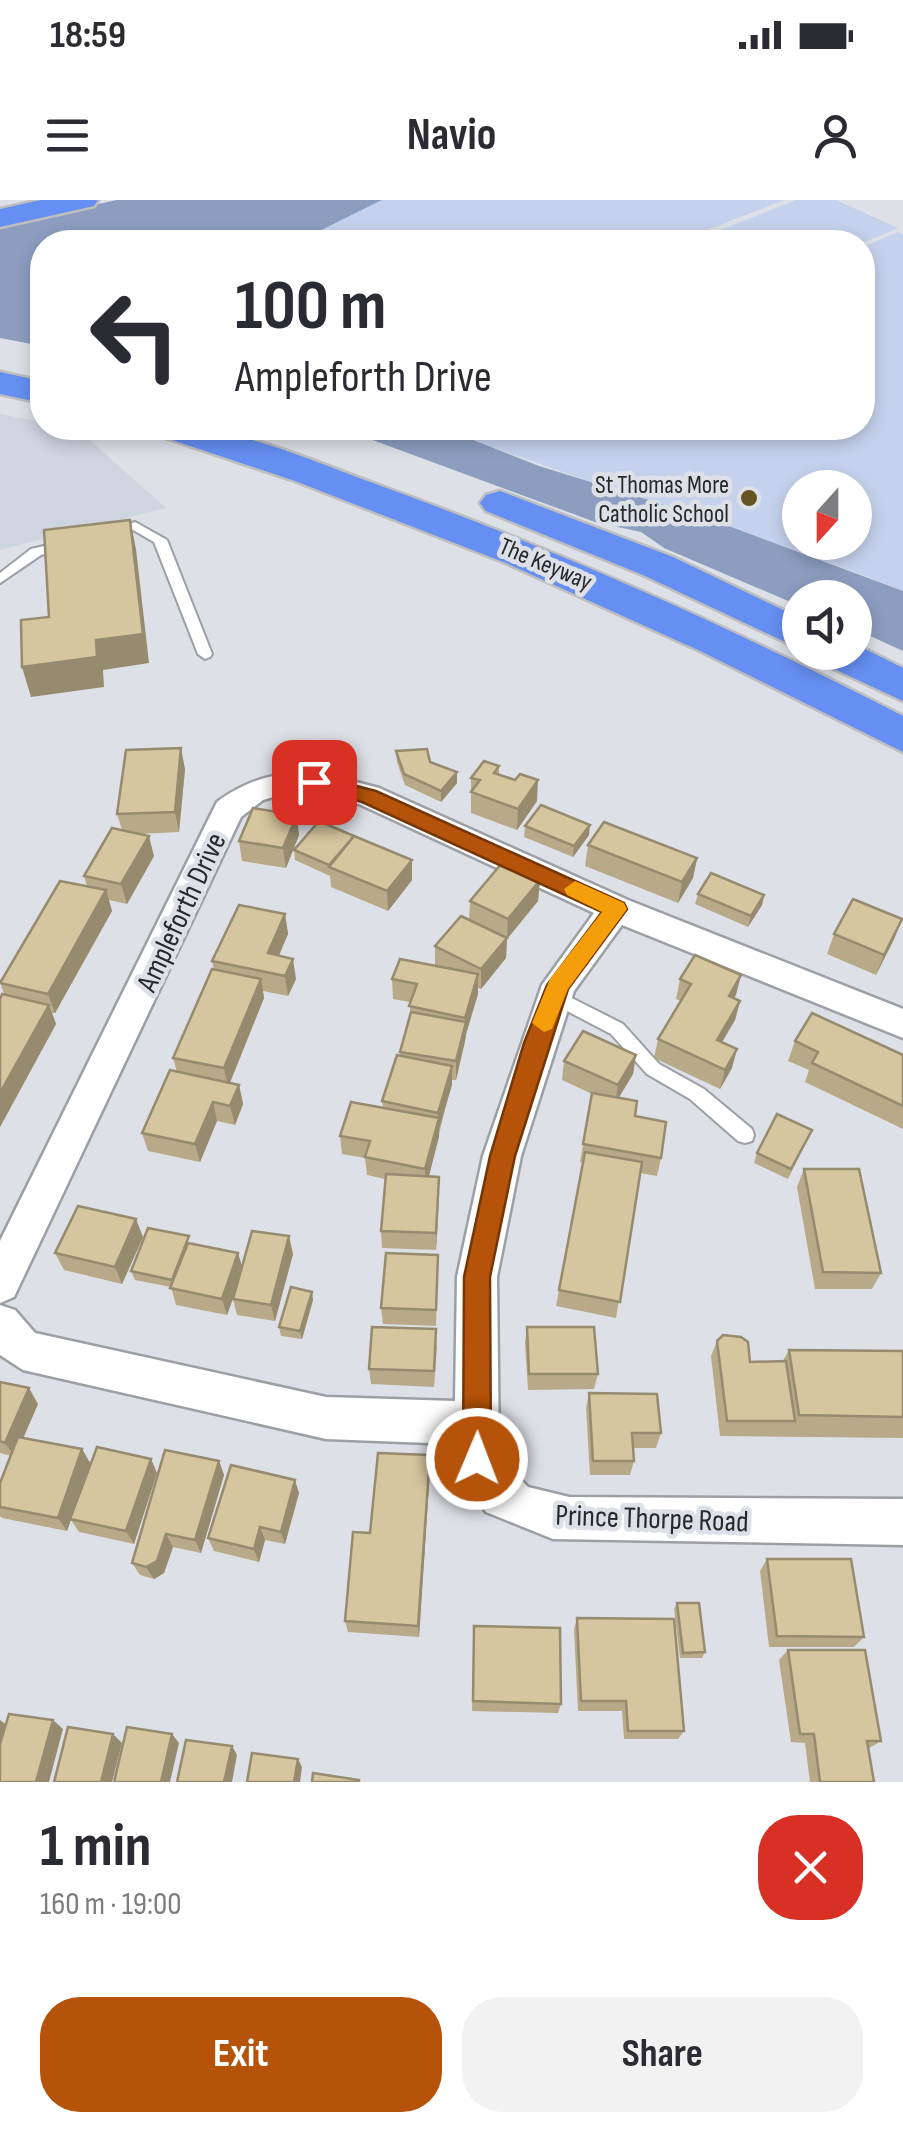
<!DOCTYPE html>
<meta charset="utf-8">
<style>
:root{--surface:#fff;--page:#f2f2f3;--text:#2b2b33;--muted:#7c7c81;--accent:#b45309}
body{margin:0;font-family:"Sofia Sans Condensed",sans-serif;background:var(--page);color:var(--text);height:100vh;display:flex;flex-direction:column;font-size:38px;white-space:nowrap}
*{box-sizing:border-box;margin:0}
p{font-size:32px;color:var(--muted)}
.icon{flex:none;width:55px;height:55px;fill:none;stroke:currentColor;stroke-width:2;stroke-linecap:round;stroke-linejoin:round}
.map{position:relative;height:1582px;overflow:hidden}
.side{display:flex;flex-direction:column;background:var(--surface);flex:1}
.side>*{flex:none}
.hud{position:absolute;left:30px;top:30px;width:845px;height:210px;border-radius:40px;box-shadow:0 5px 15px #0003;background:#fff;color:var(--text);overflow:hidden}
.needle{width:65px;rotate:201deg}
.fabs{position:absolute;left:782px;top:270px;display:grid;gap:20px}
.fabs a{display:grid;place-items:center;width:90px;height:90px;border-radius:50%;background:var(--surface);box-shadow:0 5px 15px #0003;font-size:50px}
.pin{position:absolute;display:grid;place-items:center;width:85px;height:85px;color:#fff;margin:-42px;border-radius:20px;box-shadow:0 5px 15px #0006}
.me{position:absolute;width:110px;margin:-55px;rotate:1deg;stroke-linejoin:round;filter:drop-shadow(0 0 8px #0008)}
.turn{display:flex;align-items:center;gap:35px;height:210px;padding:0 40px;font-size:45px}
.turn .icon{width:130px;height:130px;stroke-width:2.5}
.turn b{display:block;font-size:70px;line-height:85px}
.round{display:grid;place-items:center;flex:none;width:105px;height:105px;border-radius:40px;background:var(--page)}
.head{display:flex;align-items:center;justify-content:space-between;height:170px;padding:0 40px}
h1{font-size:60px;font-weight:700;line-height:75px}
.cta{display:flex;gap:20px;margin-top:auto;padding:20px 40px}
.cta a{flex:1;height:115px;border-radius:40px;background:var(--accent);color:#fff;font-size:40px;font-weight:700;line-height:115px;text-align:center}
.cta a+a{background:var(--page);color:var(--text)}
.status{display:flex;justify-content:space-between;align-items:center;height:70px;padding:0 50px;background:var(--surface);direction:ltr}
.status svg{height:28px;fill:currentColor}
header{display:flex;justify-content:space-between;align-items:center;height:130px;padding:0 40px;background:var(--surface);font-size:45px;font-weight:700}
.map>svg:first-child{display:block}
</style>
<div class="status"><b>18:59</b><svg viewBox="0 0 49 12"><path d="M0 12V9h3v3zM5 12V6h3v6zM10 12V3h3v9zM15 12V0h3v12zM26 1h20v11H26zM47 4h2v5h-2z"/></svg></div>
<header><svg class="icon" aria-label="menu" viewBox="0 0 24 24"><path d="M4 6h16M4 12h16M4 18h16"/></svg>Navio<svg class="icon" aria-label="person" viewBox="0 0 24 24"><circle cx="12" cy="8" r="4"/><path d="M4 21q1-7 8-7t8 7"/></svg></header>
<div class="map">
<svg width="903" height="1582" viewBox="0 0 903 1582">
<rect width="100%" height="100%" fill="#dde0e6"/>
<polygon fill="#ced4e0" points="0,214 42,222 42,228 76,228 166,308 0,350"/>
<g fill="#c6d2ed" fill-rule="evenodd">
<polygon points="382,0 784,0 677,42 297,42"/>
<polygon points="796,0 836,0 898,28 863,43 690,42"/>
<path d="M898 32 903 35V391C752 330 594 288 443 228H862L863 47ZM800 288H855V342H800Z"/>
</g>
<g fill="#8c9dc0">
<polygon points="117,0 382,0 297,42 42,42 42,146 0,138 0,25"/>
<polygon points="340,228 443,228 539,266 707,318 903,391 903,451 855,429 855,398 800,398 800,406 664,348 641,332 595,322"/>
</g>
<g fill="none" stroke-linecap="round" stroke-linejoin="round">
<g stroke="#9c9fa4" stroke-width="4">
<g id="lane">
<polygon points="135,322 167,340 212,454 210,457 205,459 198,454 154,342 133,330 109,337 103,333"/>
<polygon points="65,341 72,345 70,348 41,355 0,383 0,373 31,349"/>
<polygon points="554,789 623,824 659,864 704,889 752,929 754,935 752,941 745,943 738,941 690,899 647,874 611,834 548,801 545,796 548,791"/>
</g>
</g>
<g stroke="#9c9fa4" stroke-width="5">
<path id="street" d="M314 571 379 588 628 700 903 809V838L622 725 574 791 521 956 497 1077 499 1257 528 1287 569 1297 903 1299V1345L553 1339 486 1312 461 1275 455 1244 326 1239 23 1170 0 1155V1105L15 1110 35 1133 326 1197 455 1201 457 1077 483 956 542 785 594 713 359 604 314 593 280 595 263 600 241 617 14 1097 0 1103V1041L217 602C248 579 276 573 314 571Z"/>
</g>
<g stroke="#bebebf" stroke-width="5">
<g id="highway">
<polygon points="41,0 98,0 94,6 0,27 0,9"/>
<polygon points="0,172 42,181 42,203 0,194"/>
<path d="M154 228C231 223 302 257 373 283 555 349 731 427 903 516V552L698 450 506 363 295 281 160 236Z"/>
<polygon points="500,291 673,357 800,418 800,449 643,375 486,311 480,303 486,295"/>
<polygon points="855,444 903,468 903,501 819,462 813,452 855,452"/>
</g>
</g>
<use href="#lane" fill="#fff" fill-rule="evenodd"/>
<use href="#street" fill="#fff" fill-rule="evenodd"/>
<use href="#highway" fill="#658ff2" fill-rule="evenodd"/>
</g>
<g fill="#b8aa89">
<polygon points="396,551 430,562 457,583 441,602 405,585 397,562"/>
<polygon points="499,566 499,575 537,601 517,630 471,613 471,578"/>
<polygon points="185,569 179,632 139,634 154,656 127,704 109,700 112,711 55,813 52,813 56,824 0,927 0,799 4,795 0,781 87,686 84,676 122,630 117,614"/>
<polygon points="525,626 589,635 573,657 524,637"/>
<polygon points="299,635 286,668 242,661 239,641"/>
<polygon points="588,645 697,658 693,678 678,703 585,666"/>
<polygon points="294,650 412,660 412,680 388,711 331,687 330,676 295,660"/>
<polygon points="540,680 538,701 507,739 506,758 481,789 478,788 478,794 466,834 465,841 456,880 452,880 429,976 439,995 436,1050 382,1048 381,1031 385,979 367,975 365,958 342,954 340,936 383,908 382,901 400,855 410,819 410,802 393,799 392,779 435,766 435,746 469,720 470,701"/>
<polygon points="698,694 764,695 762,705 748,727 695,704"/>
<polygon points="285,714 288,734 279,756 296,779 288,796 263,791 264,798 230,883 239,885 243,904 235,925 217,921 200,962 148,951 142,933 177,872 173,858 214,770 212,761"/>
<polygon points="902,719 894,739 876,775 827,754 834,734"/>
<polygon points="741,775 734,798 740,801 735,820 722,842 732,868 720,889 654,858 658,839 681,801 676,799 680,779"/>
<polygon points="795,841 903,855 903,929 805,882 809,870 788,861"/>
<polygon points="636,855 633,874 619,897 635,916 661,958 657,976 640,973 616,1118 556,1106 583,963 580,962 592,894 562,880 564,861"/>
<polygon points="812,930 788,979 754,963 757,953"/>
<polygon points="804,969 881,1073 872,1089 815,1089 797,987"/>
<polygon points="143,1037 122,1084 64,1070 55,1053"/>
<polygon points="191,1043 238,1053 242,1067 293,1054 275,1121 237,1115 233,1099 234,1096 227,1115 176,1105 171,1087 135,1080 131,1071"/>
<polygon points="438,1055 436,1126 383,1124 381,1108"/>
<polygon points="313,1100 302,1139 281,1136 279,1127"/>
<polygon points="527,1127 598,1174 594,1189 528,1190 525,1143"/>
<polygon points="717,1141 750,1162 783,1161 789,1150 903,1151 903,1238 720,1236 711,1156"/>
<polygon points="437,1145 434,1187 371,1184 369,1169"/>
<polygon points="0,1182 38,1204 23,1238 82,1249 90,1263 157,1273 134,1344 79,1332 71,1320 67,1331 2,1318 0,1316 0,1283 11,1256 0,1253"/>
<polygon points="589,1193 661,1233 656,1248 633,1248 634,1261 630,1275 590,1275 586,1208"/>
<polygon points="219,1261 224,1275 201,1353 173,1347 164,1373 154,1379 140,1375 132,1363"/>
<polygon points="430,1269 419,1437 348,1432 345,1421 370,1333"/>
<polygon points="299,1293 285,1344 265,1340 259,1362 214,1351 208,1338"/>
<polygon points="767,1359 864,1437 854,1447 769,1447 760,1371"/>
<polygon points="677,1403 705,1452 702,1458 680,1458 674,1409"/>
<polygon points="577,1418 684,1531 678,1539 624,1539 622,1511 578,1511 574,1429"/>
<polygon points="474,1426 561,1504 558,1513 472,1511"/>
<polygon points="788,1450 881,1541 868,1549 874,1582 810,1582 805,1543 791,1542 779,1460"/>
</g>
<g fill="#968b6f">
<polygon points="130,320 136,349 149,463 103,470 104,487 31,497 22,467 96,440"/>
<polygon points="181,548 185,569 179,632 175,612"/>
<polygon points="457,572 457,583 441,602 441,591"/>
<polygon points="538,580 537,601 517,630 518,609"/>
<polygon points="297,615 299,635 286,668 283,648"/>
<polygon points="590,625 589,635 573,657 574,646"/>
<polygon points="149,636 154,656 127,704 121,684"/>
<polygon points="697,658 693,678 678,703 682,682"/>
<polygon points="412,660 412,680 388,711 387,691"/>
<polygon points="540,680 538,701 507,739 508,719"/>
<polygon points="106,690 112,711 55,813 48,794"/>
<polygon points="764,695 762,705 748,727 751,716"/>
<polygon points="285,714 288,734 271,773 268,753"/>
<polygon points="902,719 894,739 876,775 884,755"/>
<polygon points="507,738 506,758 481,789 481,769"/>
<polygon points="293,759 296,779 288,796 285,776"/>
<polygon points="478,774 478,794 466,834 465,841 456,880 456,861 465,825 465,818"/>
<polygon points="741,775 736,795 724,815 729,796"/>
<polygon points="261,779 264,798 228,887 224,868"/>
<polygon points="740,801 735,820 712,859 717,840"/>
<polygon points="49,805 56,824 0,927 0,893"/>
<polygon points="737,849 732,868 720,889 725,870"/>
<polygon points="636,855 633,874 615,904 618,885"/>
<polygon points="452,866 452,885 439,929 439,937 426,987 425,969 438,921 438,913"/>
<polygon points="239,885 243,904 235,925 230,906"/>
<polygon points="213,902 217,921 200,962 195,944"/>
<polygon points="439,977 439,995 436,1050 436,1033"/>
<polygon points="136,1019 143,1037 122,1084 115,1067"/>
<polygon points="289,1036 293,1054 275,1121 271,1105"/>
<polygon points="238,1053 243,1070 227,1115 222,1099"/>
<polygon points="312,1092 313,1100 302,1139 300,1131"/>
<polygon points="29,1188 38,1204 15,1257 5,1243"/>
<polygon points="82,1249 90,1263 67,1331 58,1318"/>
<polygon points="430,1255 430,1269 419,1437 418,1426"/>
<polygon points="151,1259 157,1273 134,1344 126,1331"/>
<polygon points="219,1261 224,1275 201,1353 195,1340"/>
<polygon points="295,1280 299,1293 285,1344 281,1332"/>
<polygon points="260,1327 265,1340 259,1362 254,1349"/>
<polygon points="166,1334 173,1347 164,1373 154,1379 146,1367"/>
<polygon points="0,1520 9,1527 0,1557"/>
<polygon points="53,1520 63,1529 49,1582 36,1582"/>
<polygon points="113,1534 122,1543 112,1582 101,1582"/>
<polygon points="172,1534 179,1543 170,1582 161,1582"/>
<polygon points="232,1546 237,1555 232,1582 224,1582"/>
<polygon points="298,1559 302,1567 300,1582 294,1582"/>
</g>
<g fill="#d6c69f" stroke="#968b6f" stroke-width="2.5">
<polygon points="130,320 143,434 96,440 97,457 22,467 21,420 49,417 44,330"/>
<polygon points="181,548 175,612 117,614 126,550"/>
<polygon points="427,549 430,562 457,572 441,591 404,574 396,551"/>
<polygon points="484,561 499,566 494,573 515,580 520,574 538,580 518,609 471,592 480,580 471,578"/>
<polygon points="541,605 590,625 574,646 525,626"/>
<polygon points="253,608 297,615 283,648 239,641"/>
<polygon points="319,621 354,636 329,665 294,650"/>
<polygon points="604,622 697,658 682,682 588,645"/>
<polygon points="112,628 149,636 121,684 84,676"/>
<polygon points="354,636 412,660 387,691 329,667"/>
<polygon points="502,663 540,680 508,719 470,701"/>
<polygon points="711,673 764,695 751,716 698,694"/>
<polygon points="60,681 106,690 48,794 0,783"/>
<polygon points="853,699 902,719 884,755 834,734"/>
<polygon points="239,705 285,714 268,753 293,759 285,776 212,761"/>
<polygon points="461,716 507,738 481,769 435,746"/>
<polygon points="695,755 741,775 729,796 740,801 717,840 737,849 725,870 658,839 691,784 680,779"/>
<polygon points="400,759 478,774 465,818 409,806 417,784 392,779"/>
<polygon points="212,769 261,779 224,868 173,858"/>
<polygon points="2,794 49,805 0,893 0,799"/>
<polygon points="411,812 466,822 456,861 400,852"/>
<polygon points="812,813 903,855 903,906 812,863 818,852 795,841"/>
<polygon points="583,831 636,855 618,885 564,861"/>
<polygon points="397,855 452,866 438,913 382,901"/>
<polygon points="170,870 239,885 230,906 213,902 195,944 142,933"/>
<polygon points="592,893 637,901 635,916 666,922 661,958 583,944"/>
<polygon points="351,902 439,918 425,969 365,957 370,941 340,936"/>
<polygon points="777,914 812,930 791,969 757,953"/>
<polygon points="585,952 642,962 620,1102 559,1090"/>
<polygon points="804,969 859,969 881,1073 823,1072"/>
<polygon points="386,974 439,977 436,1033 381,1031"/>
<polygon points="78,1006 136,1019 115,1067 55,1053"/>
<polygon points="148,1028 189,1036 172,1080 131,1071"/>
<polygon points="252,1031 289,1036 271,1105 233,1099"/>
<polygon points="188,1043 238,1053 222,1099 170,1088"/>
<polygon points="386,1053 438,1055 436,1110 381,1108"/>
<polygon points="291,1087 312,1092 300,1131 279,1127"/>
<polygon points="372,1127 436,1129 434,1171 369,1169"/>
<polygon points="527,1127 594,1127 598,1174 529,1174"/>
<polygon points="723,1135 741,1137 748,1142 750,1162 786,1161 795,1221 727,1221 717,1141"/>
<polygon points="789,1150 903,1151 903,1217 799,1215"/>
<polygon points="0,1182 29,1188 5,1243 0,1241"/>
<polygon points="589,1193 657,1194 661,1233 632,1233 634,1261 593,1261"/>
<polygon points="18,1237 82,1249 58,1318 0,1307 0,1283"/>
<polygon points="97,1247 151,1259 126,1331 70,1319"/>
<polygon points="165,1250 219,1261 195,1340 166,1334 157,1361 146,1367 132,1363"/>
<polygon points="378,1253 430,1255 418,1426 345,1421 353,1332 370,1333"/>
<polygon points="231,1265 295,1280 281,1332 260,1327 254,1349 208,1338"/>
<polygon points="767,1359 851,1359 864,1437 777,1436"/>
<polygon points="677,1403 699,1403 705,1452 683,1453"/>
<polygon points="577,1418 674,1419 684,1531 628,1531 626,1501 581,1501"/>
<polygon points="474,1426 560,1428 561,1504 473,1501"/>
<polygon points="788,1450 865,1450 881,1541 867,1541 874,1582 820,1582 814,1534 800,1534"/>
<polygon points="9,1514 53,1520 36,1582 0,1582 0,1544"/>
<polygon points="68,1527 113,1534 101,1582 54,1582"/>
<polygon points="127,1527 172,1534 161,1582 114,1582"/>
<polygon points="186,1540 232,1546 224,1582 177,1582"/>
<polygon points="252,1553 298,1559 294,1582 247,1582"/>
<polygon points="313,1573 359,1580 359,1582 312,1582"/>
</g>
<polygon fill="#b45309" stroke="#753606" stroke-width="2.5" points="314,575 376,591 624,703 627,709 568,789 515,956 490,1077 491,1259 487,1269 477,1273 467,1269 463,1259 464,1077 490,956 524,843 547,785 602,712 362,602 307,587 307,577"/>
<polygon fill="#f59e0b" points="575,681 624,703 627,709 568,789 552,829 544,832 532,823 550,779 602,712 567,695 564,689"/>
<circle fill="#665422" stroke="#dde0e6" stroke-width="4" cx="749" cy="298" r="10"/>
<g text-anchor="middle" stroke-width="9" stroke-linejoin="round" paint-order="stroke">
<g font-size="25" fill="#27282a" stroke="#dde0e6" text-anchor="end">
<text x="729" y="293">St Thomas More<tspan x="729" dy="29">Catholic School</tspan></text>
</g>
<g font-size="25" fill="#27282a" stroke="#dde0e6">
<text transform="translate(546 363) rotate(23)" y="9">The Keyway</text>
</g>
<g font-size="30" fill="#27282a" stroke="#dde0e6">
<text transform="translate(181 712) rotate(-65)" y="10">Ampleforth Drive</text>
<text transform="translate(652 1318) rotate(2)" y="10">Prince Thorpe Road</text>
</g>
</g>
</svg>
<div class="fabs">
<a><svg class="needle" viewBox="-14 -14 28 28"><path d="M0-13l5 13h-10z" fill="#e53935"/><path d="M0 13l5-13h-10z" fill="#7c7c81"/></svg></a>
<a><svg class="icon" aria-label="sound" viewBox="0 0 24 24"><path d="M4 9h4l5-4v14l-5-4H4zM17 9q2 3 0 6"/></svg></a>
</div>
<div class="pin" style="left:314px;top:582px;background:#d93025"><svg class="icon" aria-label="arrive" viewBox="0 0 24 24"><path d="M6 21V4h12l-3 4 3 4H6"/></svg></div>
<svg class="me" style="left:477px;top:1259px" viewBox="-20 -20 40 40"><circle r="17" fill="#b45309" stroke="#fff" stroke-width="3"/><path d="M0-11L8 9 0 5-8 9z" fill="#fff"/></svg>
<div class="hud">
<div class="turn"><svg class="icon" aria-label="left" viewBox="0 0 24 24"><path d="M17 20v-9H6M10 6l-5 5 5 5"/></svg><div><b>100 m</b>Ampleforth Drive</div></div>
</div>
</div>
<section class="side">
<div class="head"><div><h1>1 min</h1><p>160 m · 19:00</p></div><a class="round" style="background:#d93025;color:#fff"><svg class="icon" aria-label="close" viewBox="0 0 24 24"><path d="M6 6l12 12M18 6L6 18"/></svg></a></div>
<div class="cta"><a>Exit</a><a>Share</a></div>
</section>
